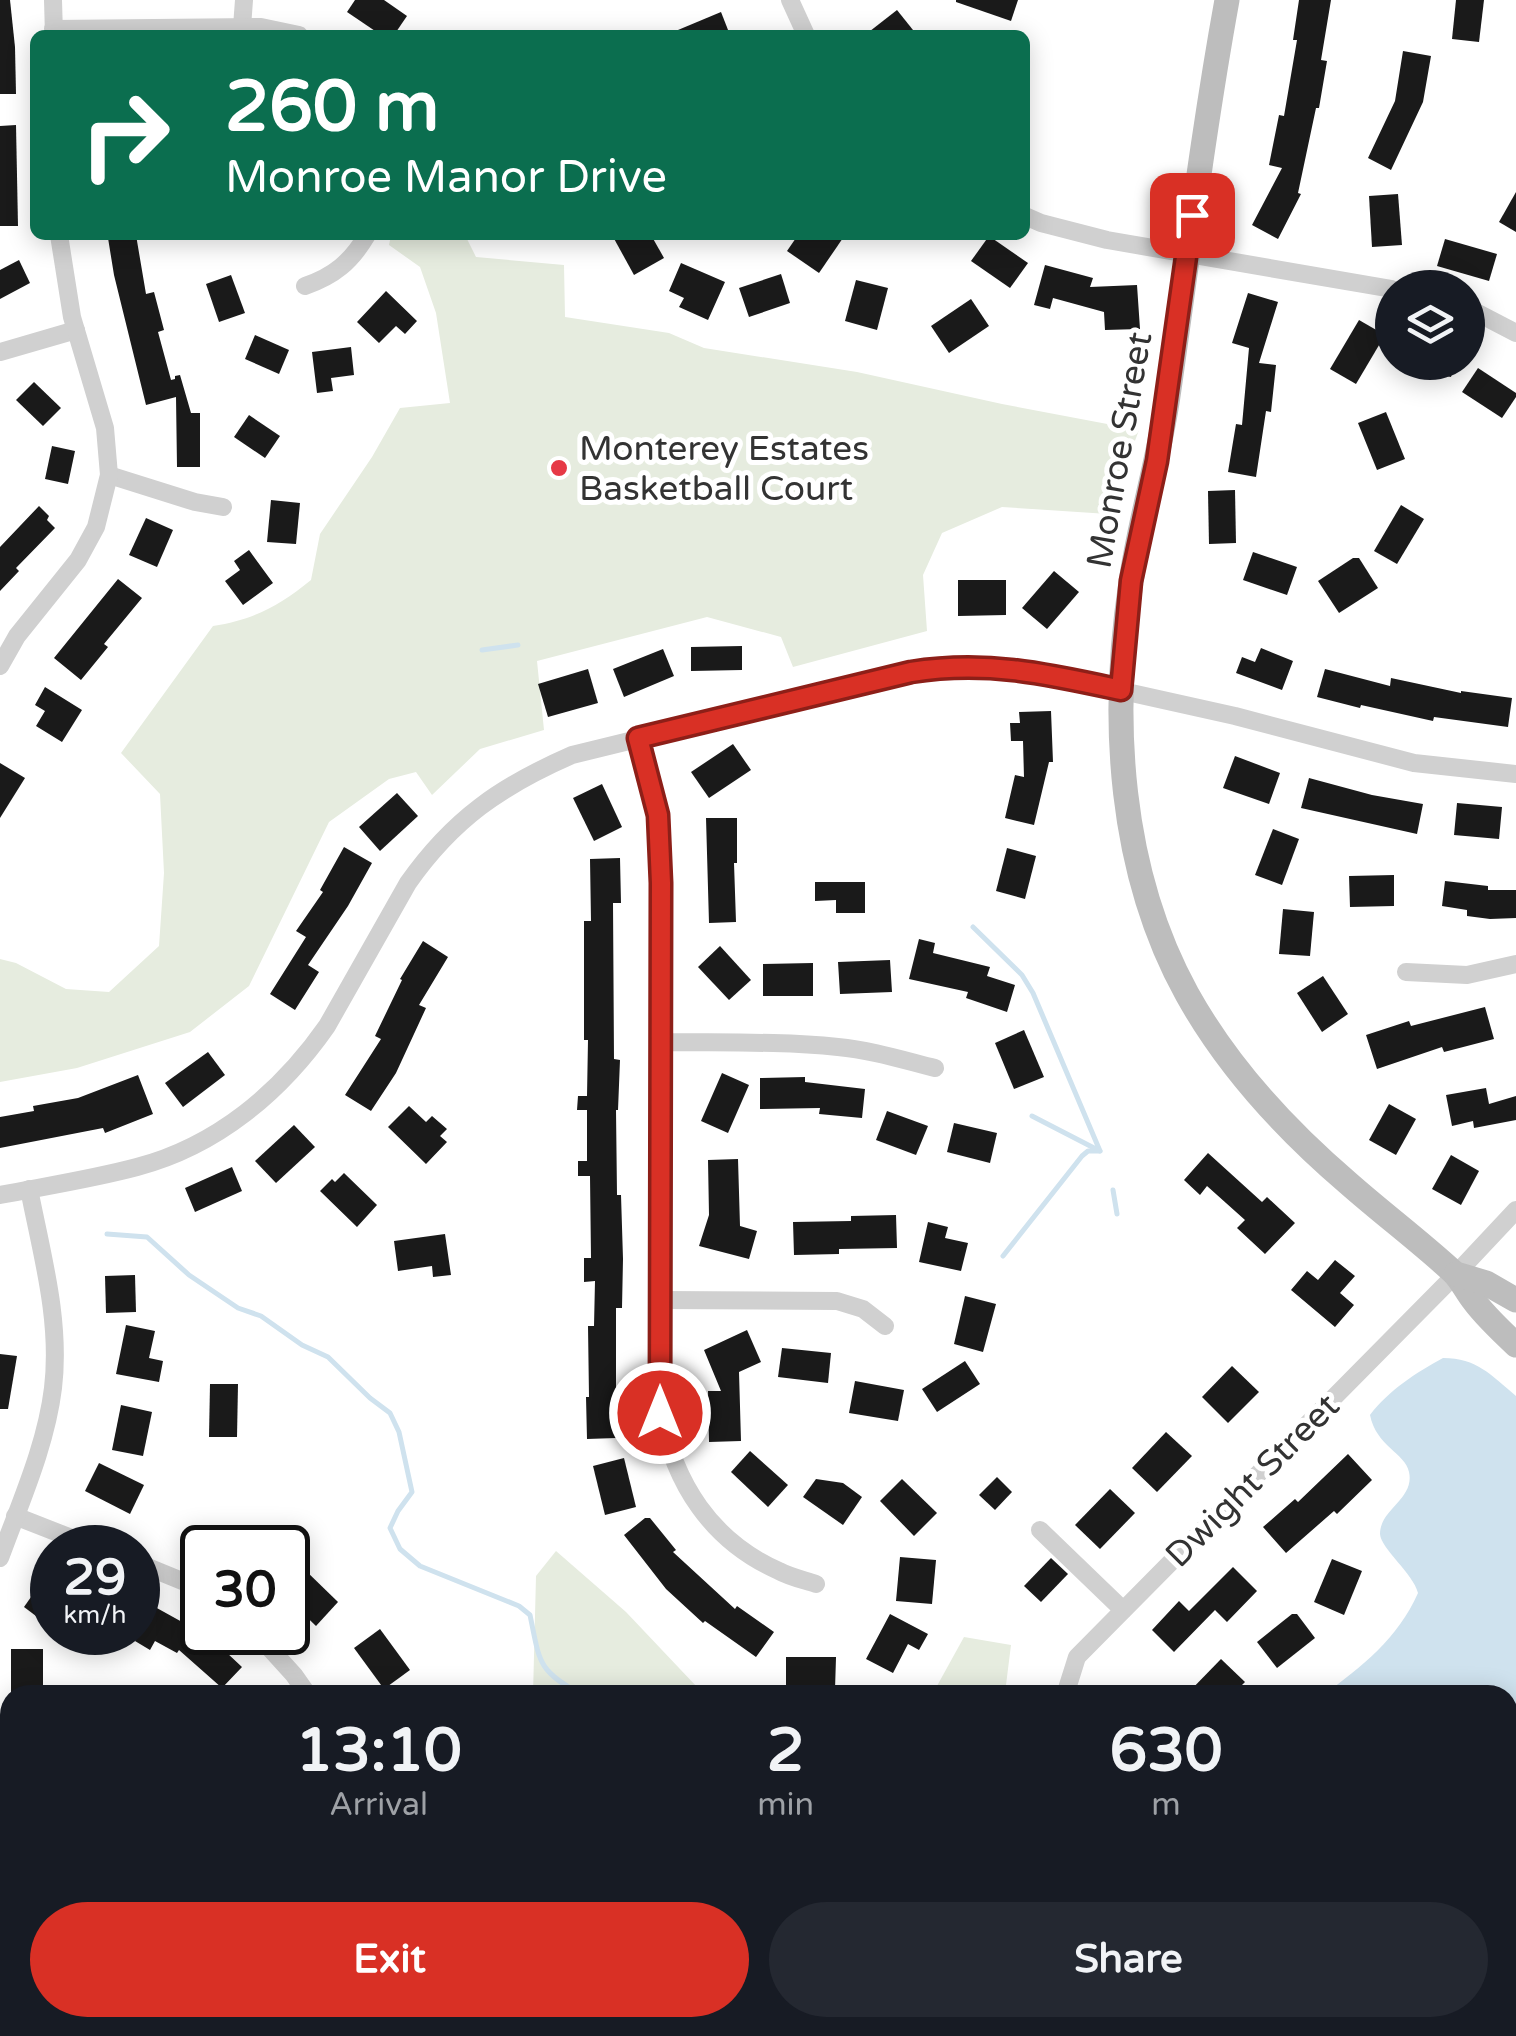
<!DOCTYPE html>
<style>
:root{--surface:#171b24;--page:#242831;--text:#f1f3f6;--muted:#9ea1a6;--accent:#d93025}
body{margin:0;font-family:"Varela Round",sans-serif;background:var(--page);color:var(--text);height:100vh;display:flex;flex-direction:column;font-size:38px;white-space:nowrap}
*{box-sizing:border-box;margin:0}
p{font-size:32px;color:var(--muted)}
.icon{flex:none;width:55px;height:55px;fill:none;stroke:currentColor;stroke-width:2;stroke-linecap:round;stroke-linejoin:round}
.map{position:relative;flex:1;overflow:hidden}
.drawer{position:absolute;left:0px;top:1685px;width:1518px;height:352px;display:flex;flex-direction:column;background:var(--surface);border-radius:30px 30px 0 0;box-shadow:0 5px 25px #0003}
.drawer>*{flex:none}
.hud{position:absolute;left:30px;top:30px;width:1000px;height:210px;border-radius:15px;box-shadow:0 5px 25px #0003;background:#0b6e4f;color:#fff;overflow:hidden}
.controls{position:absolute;left:1375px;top:270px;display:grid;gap:20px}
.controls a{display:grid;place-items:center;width:110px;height:110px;border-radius:50%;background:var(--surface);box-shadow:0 5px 25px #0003;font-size:50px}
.speed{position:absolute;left:30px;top:1525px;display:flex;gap:20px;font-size:50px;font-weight:700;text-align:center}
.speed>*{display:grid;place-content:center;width:130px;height:130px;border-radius:50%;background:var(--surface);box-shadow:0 5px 25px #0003;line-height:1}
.speed small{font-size:25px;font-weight:400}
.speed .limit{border:5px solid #111;border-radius:15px;background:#fff;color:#111}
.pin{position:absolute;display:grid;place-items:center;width:85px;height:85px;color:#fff;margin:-42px;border-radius:20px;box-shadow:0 5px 15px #0006}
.me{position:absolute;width:110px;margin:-55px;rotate:0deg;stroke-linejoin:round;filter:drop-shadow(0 0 8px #0008)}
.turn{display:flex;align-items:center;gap:35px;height:210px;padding:0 30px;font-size:45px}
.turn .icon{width:130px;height:130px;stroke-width:2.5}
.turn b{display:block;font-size:70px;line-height:85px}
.eta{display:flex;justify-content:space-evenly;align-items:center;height:170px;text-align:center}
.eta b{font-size:60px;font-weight:700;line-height:70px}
.cta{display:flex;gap:20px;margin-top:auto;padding:20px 30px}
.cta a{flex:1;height:115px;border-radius:60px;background:var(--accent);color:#fff;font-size:40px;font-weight:700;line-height:115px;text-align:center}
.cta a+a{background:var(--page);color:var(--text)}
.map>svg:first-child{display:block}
</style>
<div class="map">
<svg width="1516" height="2036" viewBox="0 0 1516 2036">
<rect width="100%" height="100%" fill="#fff"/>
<g fill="#e6ecdf">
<path d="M391 235H465L476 257 564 265 565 317 669 333 704 348 857 372 1002 404 1139 430 1108 514 1002 507 942 533 923 575 927 631 793 667 781 637 707 617 537 661 544 730 480 749 432 795 416 772 389 779 329 822 249 986 190 1032 77 1068 0 1082V959L16 963 66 989 109 992 159 946 164 873 160 794 121 753 213 626C253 620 279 606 311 580L320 534 372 457 400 408 450 403 436 313 420 267 389 245Z"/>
<polygon points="556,1551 626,1612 697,1687 708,1695 533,1695 536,1576"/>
<polygon points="964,1637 1011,1645 1006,1685 1008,1695 932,1695"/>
<polygon points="533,2028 661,2028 658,2036 533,2036"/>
</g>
<path fill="#cfe2ee" d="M1443 1358C1477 1358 1491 1375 1516 1396V1706L1508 1712V1695H1323C1362 1667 1398 1638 1418 1593 1413 1573 1381 1549 1380 1534 1380 1509 1415 1499 1409 1472 1405 1453 1376 1446 1370 1415 1388 1391 1417 1372 1443 1358Z"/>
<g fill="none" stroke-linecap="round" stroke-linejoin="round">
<g stroke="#cfe2ee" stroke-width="5">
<polyline points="482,650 518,645"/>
<polyline points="973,927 1022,975 1033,993 1100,1151"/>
<polyline points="1032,1116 1096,1149"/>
<polyline points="1113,1190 1117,1214"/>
<path d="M107 1234 147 1237 189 1275 238 1308 261 1316 302 1345 328 1357 370 1398 390 1413 399 1432 412 1492 398 1511 390 1528 400 1549 420 1566 519 1606 530 1615C540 1663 537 1670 582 1695"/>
<polyline points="1003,1256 1082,1156 1088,1151 1100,1151"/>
</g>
</g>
<g fill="#1a1a1a">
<polygon points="0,0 10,0 15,47 16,94 0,94"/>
<polygon points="355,0 384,0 407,16 394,35 381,35 347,12"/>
<polygon points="956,0 1018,0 1011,21 956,2"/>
<polygon points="1299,0 1331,0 1321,60 1327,61 1319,108 1316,108 1298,193 1301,194 1278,239 1252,225 1282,168 1269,165 1279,115 1284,116 1297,40 1293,40"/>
<polygon points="1456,0 1484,0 1479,42 1452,39"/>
<polygon points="897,10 917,35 865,35"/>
<polygon points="721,12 730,35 666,35"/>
<polygon points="1403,51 1431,56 1423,102 1391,170 1368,158 1395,101"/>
<polygon points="16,125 18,226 0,226 0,126"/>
<polygon points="1516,192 1516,232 1499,222"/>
<polygon points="1398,194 1402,245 1372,247 1369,196"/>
<polygon points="124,235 136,235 146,294 154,292 164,330 158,332 171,380 175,379 175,376 180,375 191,413 200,413 200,467 177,467 176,397 146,405 114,275 108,238"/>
<polygon points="612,235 651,235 664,258 634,275"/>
<polygon points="798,235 845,235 819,273 787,251"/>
<polygon points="989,236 1028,263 1010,288 971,261"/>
<polygon points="1445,239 1497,254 1489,281 1437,266"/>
<polygon points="19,260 30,283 0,299 0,270"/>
<polygon points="681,263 725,282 708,320 679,307 684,298 669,291"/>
<polygon points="1045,265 1093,278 1090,287 1137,285 1140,329 1105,330 1104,312 1053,298 1050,309 1034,305"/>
<polygon points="781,274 790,303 749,317 739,288"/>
<polygon points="231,275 245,313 219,322 206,284"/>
<polygon points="856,280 888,288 877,330 845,321"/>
<polygon points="386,291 417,321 405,334 396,326 379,343 357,322"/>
<polygon points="1248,293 1278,302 1259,363 1276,365 1271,412 1266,411 1256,477 1228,472 1236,424 1242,425 1249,348 1232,343"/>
<polygon points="971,299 989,326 949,353 931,326"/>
<polygon points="1359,320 1385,335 1356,384 1330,369"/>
<polygon points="255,335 289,350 279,374 245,359"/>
<polygon points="351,347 354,375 331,378 333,391 317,393 312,352"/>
<polygon points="1413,362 1455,362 1451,377 1412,368"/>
<polygon points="1478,368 1516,393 1516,397 1502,418 1462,392"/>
<polygon points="34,382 61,408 43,426 16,400"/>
<polygon points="1386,412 1405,459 1377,470 1358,423"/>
<polygon points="249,415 280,436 265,458 234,437"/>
<polygon points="52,446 75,451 68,484 45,479"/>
<polygon points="1235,490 1236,543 1209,544 1208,491"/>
<polygon points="271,500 300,503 296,544 267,542"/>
<polygon points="1401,505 1424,519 1397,564 1374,551"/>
<polygon points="39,506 49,516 47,520 55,528 16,568 19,571 0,591 0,547"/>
<polygon points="146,518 173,530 157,567 129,555"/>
<polygon points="249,550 273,583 243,605 225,581 240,570 234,561"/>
<polygon points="1253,552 1297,567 1287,595 1243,580"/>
<polygon points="1353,558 1359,558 1378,588 1339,613 1318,581"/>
<polygon points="1054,571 1079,592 1047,629 1022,608"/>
<polygon points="118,579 142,598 104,644 108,647 81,680 54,658"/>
<polygon points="958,580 1006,580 1006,615 958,616"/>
<polygon points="742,646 742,670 691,671 691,647"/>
<polygon points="1261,648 1293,661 1282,690 1236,673 1242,657 1255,662"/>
<polygon points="663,649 674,676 624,697 613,669"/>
<polygon points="588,669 598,703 548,717 538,684"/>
<polygon points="1325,669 1390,686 1391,678 1461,693 1461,691 1512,698 1508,727 1434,717 1433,721 1361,705 1360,708 1317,697"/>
<polygon points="45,687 82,710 62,742 36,726 45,711 35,705"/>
<polygon points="1051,711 1053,762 1049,762 1034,825 1005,818 1015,775 1024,777 1023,741 1011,741 1010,723 1020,723 1019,712"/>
<polygon points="733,744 751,770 709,798 691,772"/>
<polygon points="1235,756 1280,773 1269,804 1223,788"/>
<polygon points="0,763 25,778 0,818"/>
<polygon points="1309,778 1372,795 1423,804 1417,834 1301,808"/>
<polygon points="602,784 622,827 594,841 573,798"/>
<polygon points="397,793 418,816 380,851 359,827"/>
<polygon points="1457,803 1502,807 1499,839 1454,835"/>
<polygon points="706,818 737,818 737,863 734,863 736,922 709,923"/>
<polygon points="1273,829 1299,839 1282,885 1255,875"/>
<polygon points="344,847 372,863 348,906 308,965 319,972 295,1010 270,994 306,937 296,931 323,892 320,890"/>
<polygon points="1007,848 1036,856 1025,899 996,891"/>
<polygon points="620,858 621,903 613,903 614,1059 620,1060 618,1110 616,1110 617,1195 621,1195 623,1259 622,1308 616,1308 616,1438 587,1439 586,1397 589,1397 588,1326 594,1326 595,1281 584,1282 584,1258 591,1258 590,1176 578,1176 578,1161 587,1161 587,1110 577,1110 578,1096 587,1096 588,1040 584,1040 584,921 591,921 590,859"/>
<polygon points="1394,875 1394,906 1350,907 1349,876"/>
<polygon points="1445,881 1488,886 1488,890 1516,890 1516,918 1490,919 1467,916 1467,910 1442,906"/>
<polygon points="815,882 865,882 865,913 836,913 836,900 815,901"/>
<polygon points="1283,909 1314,912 1310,956 1279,954"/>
<polygon points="919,939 935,943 933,953 990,967 987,976 1015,985 1007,1012 966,998 968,992 909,979"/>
<polygon points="423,941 448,957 419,1005 426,1008 396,1073 371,1111 345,1095 381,1039 375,1036 402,980 400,979"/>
<polygon points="720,946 751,980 729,1000 698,967"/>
<polygon points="890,960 892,992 840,994 838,962"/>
<polygon points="813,963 813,996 763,996 763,964"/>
<polygon points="1323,976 1348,1014 1322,1032 1297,993"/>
<polygon points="1485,1007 1494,1039 1444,1052 1442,1047 1377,1069 1366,1035 1409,1021 1411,1026"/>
<polygon points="1024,1030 1044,1077 1014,1089 995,1043"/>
<polygon points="208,1052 225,1075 183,1107 165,1083"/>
<polygon points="722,1073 749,1085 728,1133 701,1121"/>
<polygon points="138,1075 153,1114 105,1133 103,1128 0,1148 0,1117 34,1111 33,1106 78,1098"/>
<polygon points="805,1077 805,1082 865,1089 862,1118 819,1114 820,1108 760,1109 760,1078"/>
<polygon points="1486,1088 1489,1104 1516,1096 1516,1120 1474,1128 1473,1121 1452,1126 1446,1095"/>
<polygon points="1389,1104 1416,1119 1396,1155 1369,1140"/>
<polygon points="409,1106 426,1122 432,1116 447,1129 440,1136 447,1142 426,1164 388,1127"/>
<polygon points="887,1111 928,1126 916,1155 876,1140"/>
<polygon points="954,1123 997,1133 990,1163 947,1152"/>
<polygon points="294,1125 315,1147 276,1183 255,1161"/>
<polygon points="1208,1153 1262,1202 1267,1197 1295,1223 1265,1254 1237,1228 1245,1220 1207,1186 1200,1195 1184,1180"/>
<polygon points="1451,1155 1479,1171 1461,1205 1432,1189"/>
<polygon points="738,1159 740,1226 757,1231 749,1259 699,1246 709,1215 708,1160"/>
<polygon points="232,1167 242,1191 195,1212 185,1188"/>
<polygon points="344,1173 377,1205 357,1227 320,1191 332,1179 335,1182"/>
<polygon points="896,1215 897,1248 839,1249 839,1254 794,1255 793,1222 851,1221 851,1216"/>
<polygon points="928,1222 948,1227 945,1238 968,1243 961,1271 919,1262"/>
<polygon points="445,1234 451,1275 433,1277 432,1266 398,1271 394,1241"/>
<polygon points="1335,1260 1355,1276 1340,1293 1354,1305 1335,1327 1291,1290 1307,1271 1318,1280"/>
<polygon points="135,1275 136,1312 106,1313 105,1276"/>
<polygon points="965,1296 996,1304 983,1352 954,1344"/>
<polygon points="126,1325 155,1331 149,1358 163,1361 159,1382 116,1374"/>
<polygon points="747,1330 761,1362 739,1372 741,1441 709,1442 708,1391 721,1391 704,1350"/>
<polygon points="782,1348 831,1353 828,1383 778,1377"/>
<polygon points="0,1354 17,1356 8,1409 0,1409"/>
<polygon points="965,1361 980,1384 937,1412 922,1389"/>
<polygon points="1232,1366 1259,1392 1228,1423 1202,1397"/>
<polygon points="855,1381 904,1390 898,1421 849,1413"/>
<polygon points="210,1384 238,1384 237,1437 209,1437"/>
<polygon points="121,1405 152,1412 143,1456 112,1450"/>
<polygon points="1166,1432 1192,1456 1157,1492 1132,1468"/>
<polygon points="750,1451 788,1485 768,1507 731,1472"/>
<polygon points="1348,1454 1372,1480 1337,1514 1334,1511 1286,1553 1263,1527 1295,1499 1298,1502"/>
<polygon points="624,1458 636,1507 605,1515 593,1466"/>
<polygon points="99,1463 144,1485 130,1514 85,1491"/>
<polygon points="997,1477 1012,1492 995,1510 979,1495"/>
<polygon points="816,1479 843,1483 862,1497 843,1525 803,1497"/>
<polygon points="902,1479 937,1513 914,1536 880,1501"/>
<polygon points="1110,1489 1135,1513 1100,1549 1075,1525"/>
<polygon points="645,1518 650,1518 676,1550 673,1552 735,1609 737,1606 774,1632 756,1657 705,1621 703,1623 666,1589 624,1535"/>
<polygon points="900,1557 936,1560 932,1604 896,1601"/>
<polygon points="1051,1558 1068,1574 1041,1602 1024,1586"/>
<polygon points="1332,1559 1362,1571 1344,1615 1314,1602"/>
<polygon points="52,1567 52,1628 24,1607"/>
<polygon points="1233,1567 1257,1591 1227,1622 1215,1610 1174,1652 1152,1630 1179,1601 1189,1611"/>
<polygon points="303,1568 338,1602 316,1626 288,1599 288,1584"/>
<polygon points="155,1607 211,1638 242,1667 222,1688 179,1650 177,1653 155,1641 150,1650 135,1641"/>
<polygon points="890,1614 928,1634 919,1650 908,1644 893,1673 866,1659"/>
<polygon points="1292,1614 1297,1614 1315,1638 1277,1668 1257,1642"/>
<polygon points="380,1629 410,1670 384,1689 354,1648"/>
<rect x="11" y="1649" width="32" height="46"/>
<polygon points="786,1657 836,1657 835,1689 786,1689"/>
<polygon points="1221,1659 1245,1682 1232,1695 1186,1695"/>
</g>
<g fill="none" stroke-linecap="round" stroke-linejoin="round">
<g stroke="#d0d0d0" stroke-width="18">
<polyline points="53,0 54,35"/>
<polyline points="790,0 806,35"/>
<polyline points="242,27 244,0"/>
<polyline points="53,29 261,27 299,35"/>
<polyline points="1025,216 1041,223 1107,240 1392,289"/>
<path d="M305 286C334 276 351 262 367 235"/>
<polyline points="1468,308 1516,333"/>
<polyline points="0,352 76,330"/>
<polyline points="109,475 195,502 223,507"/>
<polyline points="0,666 17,636 78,560 96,527 109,475 105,428 72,317 59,235"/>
<path d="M638 738 658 815 661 883V1413C674 1483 711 1541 779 1571 790 1577 804 1580 816 1584"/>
<polyline points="1406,972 1467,975 1516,964"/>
<path d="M660 1042C719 1043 779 1041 838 1047 871 1050 903 1060 935 1068"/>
<path d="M0 1195C46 1186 92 1179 137 1167 217 1146 281 1092 327 1026L408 883C453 819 501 786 572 755L911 672 945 667H1007L1028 670 1235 716 1414 763 1516 774"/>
<polyline points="659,1300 837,1301 863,1309 885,1326"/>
<polyline points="15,1516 97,1548"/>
<polyline points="1040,1530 1123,1610"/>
<path d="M0 1558C20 1503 46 1446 53 1388 61 1321 42 1255 29 1189"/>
<polyline points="138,1563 187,1583 202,1593"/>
<polyline points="255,1632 294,1675 308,1695"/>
<polyline points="1065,1695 1077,1657 1456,1274 1516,1210"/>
<polyline points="0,1830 10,1837"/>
<polyline points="1508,1864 1516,1867"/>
<polyline points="1508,2019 1516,2009"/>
<polyline points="839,2033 846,2036"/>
<polyline points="317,2036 323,2028"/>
<polyline points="1495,2036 1500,2028"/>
</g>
<g stroke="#bdbdbd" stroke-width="25">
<path d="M1227 0C1203 132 1187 264 1168 396 1159 459 1140 519 1131 582 1110 719 1119 871 1187 994 1227 1066 1286 1130 1348 1183 1382 1213 1418 1240 1452 1271 1461 1279 1466 1291 1474 1301 1486 1317 1501 1331 1516 1345"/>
<polyline points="1456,1274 1486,1283 1516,1300"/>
</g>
</g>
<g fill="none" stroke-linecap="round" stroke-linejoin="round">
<g stroke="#8d1f18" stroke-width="25">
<path id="route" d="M660 1413 661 883 658 815 638 738 911 672C987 660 1047 674 1121 690L1131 581 1157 461 1192 215"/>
</g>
<use href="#route" stroke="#d93025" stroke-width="18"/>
</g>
<circle fill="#e63946" stroke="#fff" stroke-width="4" cx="559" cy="468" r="10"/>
<g text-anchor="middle" stroke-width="10" stroke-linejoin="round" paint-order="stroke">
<g font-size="35" fill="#333" stroke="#fff" text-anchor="start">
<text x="579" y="460">Monterey Estates<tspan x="579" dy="40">Basketball Court</tspan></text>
</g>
<g font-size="35" fill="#333" stroke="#fff">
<text transform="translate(1119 450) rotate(-80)" y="12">Monroe Street</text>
<text transform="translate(1252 1480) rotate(-45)" y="12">Dwight Street</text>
</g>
</g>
</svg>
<div class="controls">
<a><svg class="icon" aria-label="layers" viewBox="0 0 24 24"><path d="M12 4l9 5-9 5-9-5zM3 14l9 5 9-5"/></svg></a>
</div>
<div class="speed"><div>29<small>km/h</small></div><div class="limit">30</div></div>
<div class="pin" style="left:1192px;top:215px;background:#d93025"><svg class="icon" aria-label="arrive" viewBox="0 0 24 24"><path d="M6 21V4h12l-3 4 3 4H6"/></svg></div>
<svg class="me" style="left:660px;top:1413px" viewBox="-20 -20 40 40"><circle r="17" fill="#d93025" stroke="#fff" stroke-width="3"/><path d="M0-11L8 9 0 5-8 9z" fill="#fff"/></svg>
<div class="hud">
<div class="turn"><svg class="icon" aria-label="right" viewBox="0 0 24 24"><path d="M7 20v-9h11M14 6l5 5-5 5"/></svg><div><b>260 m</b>Monroe Manor Drive</div></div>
</div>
<section class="drawer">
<div class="eta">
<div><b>13:10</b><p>Arrival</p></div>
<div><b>2</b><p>min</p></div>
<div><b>630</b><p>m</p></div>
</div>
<div class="cta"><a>Exit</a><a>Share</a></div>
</section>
</div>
